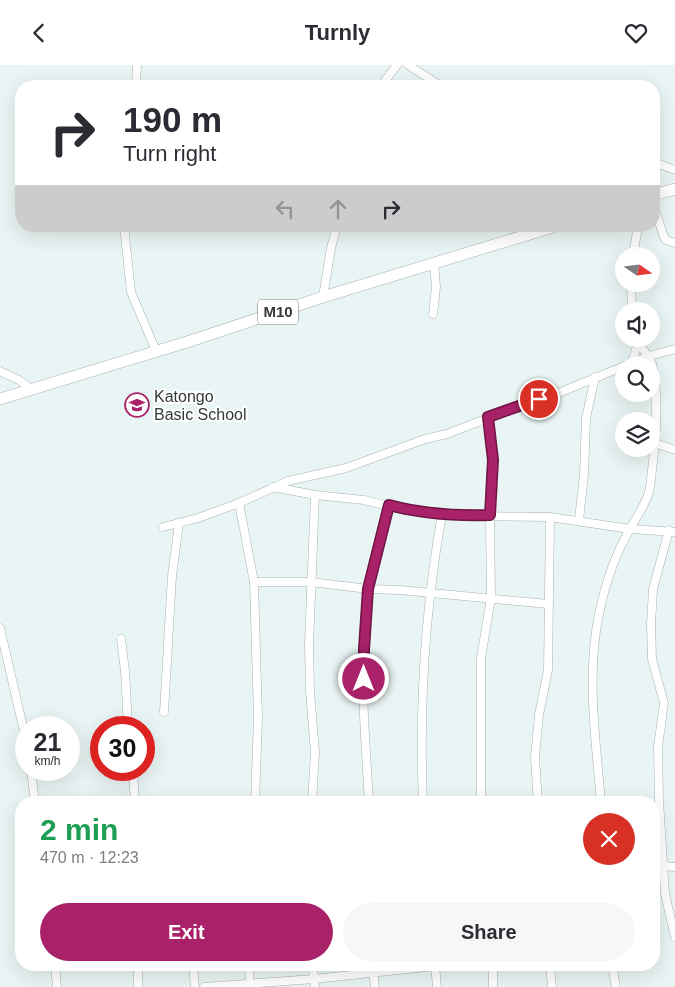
<!DOCTYPE html>
<meta charset="utf-8">
<style>
:root{--surface:#fff;--page:#f7f7f7;--text:#2b2b33;--muted:#7c7c81;--accent:#a92168}
body{margin:0;font-family:Arial,sans-serif;background:var(--page);color:var(--text);height:100vh;display:flex;flex-direction:column;font-size:19px;white-space:nowrap}
*{box-sizing:border-box;margin:0}
p{font-size:16px;color:var(--muted)}
.icon{flex:none;width:28px;height:28px;fill:none;stroke:currentColor;stroke-width:2;stroke-linecap:round;stroke-linejoin:round}
.map{position:relative;flex:1;overflow:hidden}
.drawer{position:absolute;left:15px;top:731px;width:645px;height:175px;display:flex;flex-direction:column;background:var(--surface);border-radius:20px;box-shadow:0 5px 20px #0002}
.drawer>*{flex:none}
.banner{position:absolute;left:15px;top:15px;width:645px;height:152px;border-radius:20px;box-shadow:0 5px 20px #0002;background:#fff;color:var(--text);overflow:hidden}
.needle{width:32px;rotate:104deg}
.controls{position:absolute;left:615px;top:182px;display:grid;gap:10px}
.controls a{display:grid;place-items:center;width:45px;height:45px;border-radius:50%;background:var(--surface);box-shadow:0 5px 20px #0002;font-size:25px}
.speed{position:absolute;left:15px;top:651px;display:flex;gap:10px;font-size:25px;font-weight:700;text-align:center}
.speed>*{display:grid;place-content:center;width:65px;height:65px;border-radius:50%;background:var(--surface);box-shadow:0 5px 20px #0002;line-height:1}
.speed small{font-size:12px;font-weight:400}
.speed .limit{border:8px solid #d22;background:#fff;color:#111}
.pin{position:absolute;display:grid;place-items:center;width:42px;height:42px;color:#fff;margin:-21px;border:2px solid #fff;border-radius:50%;box-shadow:0 1px 5px #0007}
.me{position:absolute;width:55px;margin:-28px;rotate:0deg;stroke-linejoin:round;filter:drop-shadow(0 0 4px #0008)}
.turn{display:flex;align-items:center;gap:18px;height:105px;padding:0 25px;font-size:22px}
.turn .icon{width:65px;height:65px;stroke-width:2.5}
.turn b{display:block;font-size:35px;line-height:42px}
.lanes{display:flex;align-items:center;height:48px;padding:0 25px;background:#0003;justify-content:center;gap:25px;direction:ltr}
.lanes .off{opacity:.35}
.round{display:grid;place-items:center;flex:none;width:52px;height:52px;border-radius:26px;background:var(--page)}
.summary{display:flex;align-items:center;justify-content:space-between;height:85px;padding:0 25px}
h1{font-size:30px;font-weight:700;line-height:38px;color:#1e9e55}
.cta{display:flex;gap:10px;margin-top:auto;padding:10px 25px}
.cta a{flex:1;height:58px;border-radius:30px;background:var(--accent);color:#fff;font-size:20px;font-weight:700;line-height:58px;text-align:center}
.cta a+a{background:var(--page);color:var(--text)}
header{display:flex;justify-content:space-between;align-items:center;height:65px;padding:0 25px;background:var(--surface);font-size:22px;font-weight:700}
.map>svg:first-child{display:block}
</style>
<header><svg class="icon" aria-label="back" viewBox="0 0 24 24"><path d="M15 5l-7 7 7 7"/></svg>Turnly<svg class="icon" aria-label="heart" viewBox="0 0 24 24"><path d="M12 20l-8-8c-3-5 5-10 8-4 3-6 11-1 8 4z"/></svg></header>
<div class="map">
<svg width="675" height="922" viewBox="0 0 675 922">
<rect width="100%" height="100%" fill="#e9f5f4"/>
<g fill="none" stroke-linecap="round" stroke-linejoin="round">
<g stroke="#a7b2b2" stroke-width="9">
<g id="minor">
<polyline points="408,0 441,21"/>
<polyline points="136,21 137,0"/>
<polyline points="381,21 397,0"/>
<polyline points="654,97 675,105"/>
<polyline points="654,142 664,172 666,175 675,178"/>
<polyline points="124,161 131,227 156,286"/>
<polyline points="633,191 638,161"/>
<polyline points="631,219 632,246"/>
<polyline points="323,232 331,183 337,161"/>
<polyline points="433,249 436,222 434,198"/>
<polyline points="632,297 638,278"/>
<polyline points="0,306 19,315 31,324"/>
<polyline points="655,378 675,385"/>
<polyline points="273,422 315,430 364,435 404,445 428,448 462,451 550,452 630,464 675,467"/>
<polyline points="239,438 254,517"/>
<polyline points="579,455 584,410 586,353 595,312"/>
<polyline points="163,462 198,453 239,438 288,416 346,403 425,374 447,369 522,340 556,329 649,291 675,284"/>
<polyline points="669,465 653,524 651,559 652,594 664,638 658,682 659,736 665,829 675,872"/>
<polyline points="0,563 26,675"/>
<polyline points="121,574 125,606 128,662"/>
<polyline points="164,647 172,511 179,458"/>
<polyline points="31,705 35,738"/>
<polyline points="133,705 135,738"/>
<polyline points="255,738 258,653 254,517 311,517 368,524 400,525 548,539"/>
<polyline points="312,738 315,688 310,626 309,579 315,430"/>
<path d="M369 738C365 667 358 595 368 525 372 498 382 467 389 440"/>
<path d="M423 738C419 641 425 544 442 449"/>
<polyline points="481,738 481,593 491,533 490,450 493,395 489,353"/>
<polyline points="538,738 535,692 539,650 548,605 550,452"/>
<path d="M601 738C596 676 586 610 599 549 605 519 615 490 630 464 636 452 645 441 649 427 651 420 651 412 652 405 656 372 659 336 653 303 651 289 640 285 637 274"/>
<polyline points="663,801 675,802"/>
<polyline points="55,900 57,922"/>
<polyline points="138,900 138,922"/>
<polyline points="193,900 195,922"/>
<polyline points="249,900 250,922"/>
<polyline points="313,900 314,914 435,901"/>
<polyline points="372,900 375,922"/>
<polyline points="435,900 437,922"/>
<polyline points="493,900 493,922"/>
<polyline points="550,900 552,922"/>
<polyline points="612,900 616,922"/>
<polyline points="204,922 314,914 315,922"/>
</g>
</g>
<g stroke="#a7b2b2" stroke-width="12">
<g id="primary">
<polyline points="654,130 675,124"/>
<polyline points="0,334 187,277 323,232 556,161"/>
</g>
</g>
<use href="#minor" stroke="#fff" stroke-width="8"/>
<use href="#primary" stroke="#fff" stroke-width="11"/>
</g>
<g fill="none" stroke-linecap="round" stroke-linejoin="round">
<g stroke="#6e1544" stroke-width="12">
<path id="route" d="M364 614V584L368 524 389 440C422 449 456 451 490 450L493 395 488 352 539 334"/>
</g>
<use href="#route" stroke="#a92168" stroke-width="9"/>
</g>
<defs>
<g id="school-ring" transform="scale(1.25)"><circle r="9.5" fill="#fff" stroke="#a92168" stroke-width="1.5"/><path d="M0-5L7-2L0 1L-7-2ZM-4 1L0 2.5L4 1V4Q0 6-4 4Z" fill="#a92168"/></g>
</defs>
<g fill-rule="evenodd">
<use href="#school-ring" x="137" y="340"/>
</g>
<g text-anchor="middle" stroke-width="4" stroke-linejoin="round" paint-order="stroke">
<rect fill="#fff" stroke="#717474" stroke-width="1" x="258" y="234.5" width="40" height="25" rx="4"/>
<g font-size="15" font-weight="bold" fill="#343939">
<text x="278" y="252">M10</text>
</g>
<g font-size="16" fill="#343939" stroke="#fff" text-anchor="start">
<text x="154" y="337">Katongo<tspan x="154" dy="18">Basic School</tspan></text>
</g>
</g>
</svg>
<div class="controls">
<a><svg class="needle" viewBox="-14 -14 28 28"><path d="M0-13l5 13h-10z" fill="#e53935"/><path d="M0 13l5-13h-10z" fill="#7c7c81"/></svg></a>
<a><svg class="icon" aria-label="sound" viewBox="0 0 24 24"><path d="M4 9h4l5-4v14l-5-4H4zM17 9q2 3 0 6"/></svg></a>
<a><svg class="icon" aria-label="search" viewBox="0 0 24 24"><circle cx="10" cy="10" r="6"/><path d="M15 15l6 6"/></svg></a>
<a><svg class="icon" aria-label="layers" viewBox="0 0 24 24"><path d="M12 4l9 5-9 5-9-5zM3 14l9 5 9-5"/></svg></a>
</div>
<div class="speed"><div>21<small>km/h</small></div><div class="limit">30</div></div>
<div class="pin" style="left:539px;top:334px;background:#d93025"><svg class="icon" aria-label="arrive" viewBox="0 0 24 24"><path d="M6 21V4h12l-3 4 3 4H6"/></svg></div>
<svg class="me" style="left:364px;top:614px" viewBox="-20 -20 40 40"><circle r="17" fill="#a92168" stroke="#fff" stroke-width="3"/><path d="M0-11L8 9 0 5-8 9z" fill="#fff"/></svg>
<div class="banner">
<div class="turn"><svg class="icon" aria-label="right" viewBox="0 0 24 24"><path d="M7 20v-9h11M14 6l5 5-5 5"/></svg><div><b>190 m</b>Turn right</div></div>
<div class="lanes"><svg class="icon off" aria-label="left" viewBox="0 0 24 24"><path d="M17 20v-9H6M10 6l-5 5 5 5"/></svg><svg class="icon off" aria-label="ahead" viewBox="0 0 24 24"><path d="M12 20V5M6 11l6-6 6 6"/></svg><svg class="icon" aria-label="right" viewBox="0 0 24 24"><path d="M7 20v-9h11M14 6l5 5-5 5"/></svg></div>
</div>
<section class="drawer">
<div class="summary"><div><h1>2 min</h1><p>470 m · 12:23</p></div><a class="round" style="background:#d93025;color:#fff"><svg class="icon" aria-label="close" viewBox="0 0 24 24"><path d="M6 6l12 12M18 6L6 18"/></svg></a></div>
<div class="cta"><a>Exit</a><a>Share</a></div>
</section>
</div>
